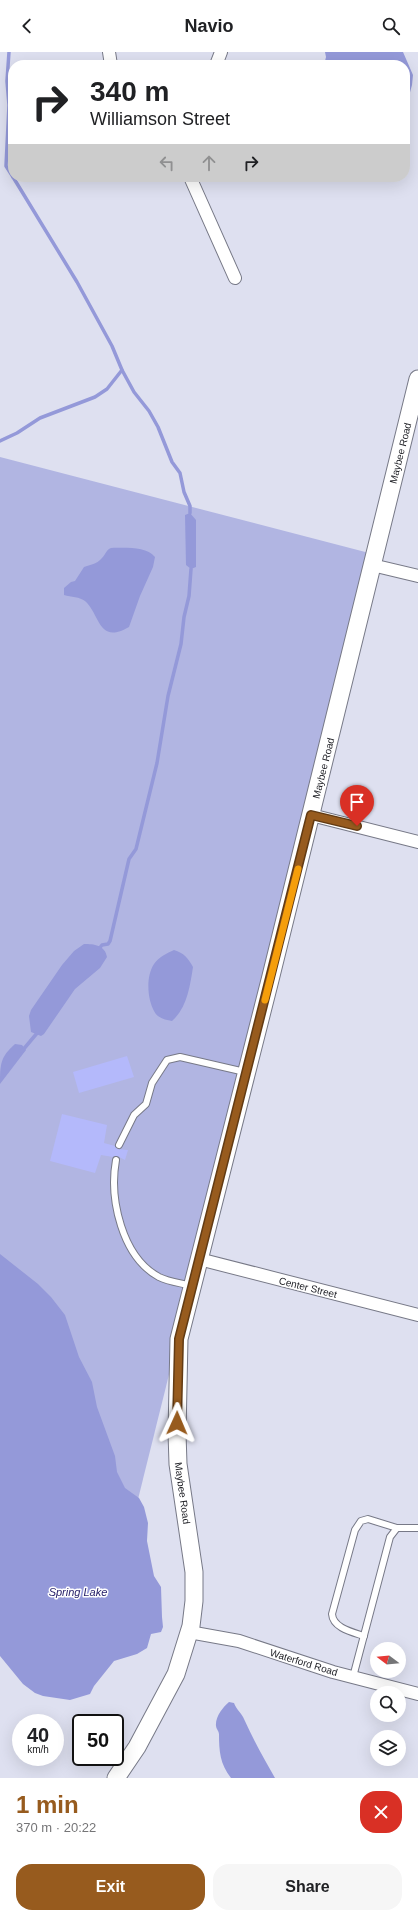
<!DOCTYPE html>
<meta charset="utf-8">
<style>
:root{--surface:#fff;--page:#f6f6f6;--text:#202124;--muted:#757577;--accent:#975b1e}
body{margin:0;font-family:Arial,sans-serif;background:var(--page);color:var(--text);height:100vh;display:flex;flex-direction:column;font-size:15px;white-space:nowrap}
*{box-sizing:border-box;margin:0}
p{font-size:13px;color:var(--muted)}
.icon{flex:none;width:22px;height:22px;fill:none;stroke:currentColor;stroke-width:2;stroke-linecap:round;stroke-linejoin:round}
.map{position:relative;height:1726px;overflow:hidden}
.panel{display:flex;flex-direction:column;background:var(--surface);flex:1}
.panel>*{flex:none}
.top-card{position:absolute;left:8px;top:8px;width:402px;height:122px;border-radius:16px;box-shadow:0 4px 16px #0002;background:#fff;color:var(--text);overflow:hidden}
.needle{width:26px;rotate:286deg}
.controls{position:absolute;left:370px;top:1590px;display:grid;gap:8px}
.controls a{display:grid;place-items:center;width:36px;height:36px;border-radius:50%;background:var(--surface);box-shadow:0 4px 16px #0002;font-size:20px}
.speed{position:absolute;left:12px;top:1662px;display:flex;gap:8px;font-size:20px;font-weight:700;text-align:center}
.speed>*{display:grid;place-content:center;width:52px;height:52px;border-radius:50%;background:var(--surface);box-shadow:0 4px 16px #0002;line-height:1}
.speed small{font-size:10px;font-weight:400}
.speed .limit{border:2px solid #111;border-radius:6px;background:#fff;color:#111}
.pin{position:absolute;display:grid;place-items:center;width:34px;height:34px;color:#fff;margin:-41px -17px;border-radius:50% 50% 50% 0;rotate:-45deg;box-shadow:0 0 4px #0007}
.pin .icon{rotate:45deg}
.me{position:absolute;width:44px;margin:-22px;rotate:1deg;stroke-linejoin:round;filter:drop-shadow(0 0 3px #0008)}
.turn{display:flex;align-items:center;gap:14px;height:84px;padding:0 16px;font-size:18px}
.turn .icon{width:52px;height:52px;stroke-width:2.5}
.turn b{display:block;font-size:28px;line-height:34px}
.lanes{display:flex;align-items:center;height:38px;padding:0 16px;background:#0003;justify-content:center;gap:20px;direction:ltr}
.lanes .off{opacity:.35}
.round{display:grid;place-items:center;flex:none;width:42px;height:42px;border-radius:16px;background:var(--page)}
.head{display:flex;align-items:center;justify-content:space-between;height:68px;padding:0 16px}
h1{font-size:24px;font-weight:700;line-height:30px;color:var(--accent)}
.action{display:flex;gap:8px;margin-top:auto;padding:8px 16px}
.action a{flex:1;height:46px;border-radius:16px;background:var(--accent);color:#fff;font-size:16px;font-weight:700;line-height:46px;text-align:center}
.action a+a{background:var(--page);color:var(--text)}
header{display:flex;justify-content:space-between;align-items:center;height:52px;padding:0 16px;background:var(--surface);font-size:18px;font-weight:700}
.map>svg:first-child{display:block}
</style>
<header><svg class="icon" aria-label="back" viewBox="0 0 24 24"><path d="M15 5l-7 7 7 7"/></svg>Navio<svg class="icon" aria-label="search" viewBox="0 0 24 24"><circle cx="10" cy="10" r="6"/><path d="M15 15l6 6"/></svg></header>
<div class="map">
<svg width="418" height="1726" viewBox="0 0 418 1726">
<rect width="100%" height="100%" fill="#dee0f0"/>
<polygon fill="#b1b5e2" points="0,405 373,502 106,1576 0,1550"/>
<g fill="#9499d9">
<polygon points="325,0 403,0 413,23 412,33 405,59 405,13 324,13 326,5"/>
<polygon points="190,461 196,468 196,515 191,517 186,513 185,463"/>
<path d="M111 496C124 496 146 494 155 505L153 515 140 544 129 575C98 593 100 562 85 549 80 545 71 545 64 543V536L71 530 75 529 84 515C90 513 97 512 102 506 106 502 106 498 111 496Z"/>
<path d="M84 892C94 892 105 893 107 905L100 916 75 937 44 982 41 984 31 980 29 964 31 958 62 913 74 899Z"/>
<path d="M174 898C184 901 188 906 193 915 190 934 187 956 172 969 166 968 157 966 154 959 147 946 146 924 154 912 159 905 167 901 174 898Z"/>
<path d="M15 992 22 993 26 998 0 1032C0 1013 0 1005 15 992Z"/>
<polygon points="0,1202 38,1232 51,1245 65,1263 79,1305 92,1330 97,1355 115,1404 117,1420 125,1436 139,1446 144,1455 148,1471 147,1489 154,1524 161,1535 162,1565 163,1575 161,1580 151,1582 147,1596 137,1602 114,1609 94,1634 90,1642 70,1648 43,1644 35,1641 23,1632 0,1604"/>
<path d="M229 1650 234 1651C236 1657 243 1663 244 1667 253 1687 264 1707 275 1726H231C220 1712 219 1699 219 1682 219 1679 216 1677 216 1674 215 1665 223 1655 229 1650Z"/>
</g>
<g fill="none" stroke-linecap="round" stroke-linejoin="round">
<g stroke="#9499d9" stroke-width="3.5">
<polyline points="9,0 7,29 9,53 6,114 13,125"/>
<polyline points="13,125 77,230 112,294 122,318 134,340 149,359 158,375 172,410 180,421 184,440 190,454 190,461"/>
<polyline points="0,389 17,381 40,366 95,345 107,337 122,318"/>
<polyline points="98,898 102,893 108,892 110,889 129,807 136,797 157,711 168,644 181,592 184,565 189,544 191,517"/>
<polyline points="22,999 38,980"/>
</g>
</g>
<g fill="#b4b9fb">
<polygon points="127,1004 134,1025 79,1041 73,1020"/>
<polygon points="62,1062 107,1073 104,1091 115,1094 117,1097 128,1098 125,1108 117,1104 113,1105 101,1103 95,1121 50,1109"/>
</g>
<g fill="none" stroke-linecap="round" stroke-linejoin="round">
<g stroke="#777987" stroke-width="8">
<g id="lane">
<polyline points="119,1093 134,1063 146,1052 152,1031 167,1008 180,1005 245,1020"/>
<path d="M116 1108C109 1147 122 1205 159 1225 169 1230 181 1231 192 1234"/>
<path d="M364 1584C352 1580 333 1576 332 1562L355 1478 361 1469 368 1467 397 1476"/>
<polyline points="353,1625 390,1485 397,1476 418,1476"/>
</g>
</g>
<g stroke="#777987" stroke-width="14">
<g id="street">
<polyline points="109,0 111,13"/>
<polyline points="216,13 221,0"/>
<polyline points="190,125 235,226"/>
<polyline points="372,513 418,524"/>
<polyline points="311,763 418,790"/>
<polyline points="199,1207 418,1263"/>
<polyline points="189,1580 239,1589 333,1620 418,1642"/>
</g>
</g>
<g stroke="#777987" stroke-width="19">
<polyline id="secondary" points="116,1726 137,1695 176,1622 191,1574 194,1549 194,1520 178,1412 177,1381 179,1287 270,928 418,327"/>
</g>
<use href="#lane" stroke="#fff" stroke-width="6"/>
<use href="#street" stroke="#fff" stroke-width="12"/>
<use href="#secondary" stroke="#fff" stroke-width="17"/>
</g>
<g fill="none" stroke-linecap="round" stroke-linejoin="round">
<g stroke="#623b14" stroke-width="10">
<polyline id="route" points="177,1371 179,1287 311,763 357,774"/>
</g>
<use href="#route" stroke="#975b1e" stroke-width="7"/>
<polyline stroke="#f59e0b" stroke-width="7" points="265,948 298,817"/>
</g>
<g text-anchor="middle" stroke-width="3" stroke-linejoin="round" paint-order="stroke">
<g font-size="10" fill="#1d1e24" stroke="#fff">
<text transform="translate(400 401) rotate(-76)" y="4">Maybee Road</text>
<text transform="translate(323 716) rotate(-76)" y="4">Maybee Road</text>
<text transform="translate(308 1235) rotate(14)" y="4">Center Street</text>
<text transform="translate(183 1441) rotate(82)" y="4">Maybee Road</text>
<text transform="translate(304 1610) rotate(17)" y="4">Waterford Road</text>
</g>
<g font-size="11" font-style="italic" fill="#28216b" stroke="#fff">
<text x="78" y="1544">Spring Lake</text>
</g>
</g>
</svg>
<div class="controls">
<a><svg class="needle" viewBox="-14 -14 28 28"><path d="M0-13l5 13h-10z" fill="#e53935"/><path d="M0 13l5-13h-10z" fill="#757577"/></svg></a>
<a><svg class="icon" aria-label="search" viewBox="0 0 24 24"><circle cx="10" cy="10" r="6"/><path d="M15 15l6 6"/></svg></a>
<a><svg class="icon" aria-label="layers" viewBox="0 0 24 24"><path d="M12 4l9 5-9 5-9-5zM3 14l9 5 9-5"/></svg></a>
</div>
<div class="speed"><div>40<small>km/h</small></div><div class="limit">50</div></div>
<div class="pin" style="left:357px;top:774px;background:#d93025"><svg class="icon" aria-label="arrive" viewBox="0 0 24 24"><path d="M6 21V4h12l-3 4 3 4H6"/></svg></div>
<svg class="me" style="left:177px;top:1371px" viewBox="-20 -20 40 40"><path d="M0-17L14 15 0 8-14 15z" fill="#975b1e" stroke="#fff" stroke-width="4"/></svg>
<div class="top-card">
<div class="turn"><svg class="icon" aria-label="right" viewBox="0 0 24 24"><path d="M7 20v-9h11M14 6l5 5-5 5"/></svg><div><b>340 m</b>Williamson Street</div></div>
<div class="lanes"><svg class="icon off" aria-label="left" viewBox="0 0 24 24"><path d="M17 20v-9H6M10 6l-5 5 5 5"/></svg><svg class="icon off" aria-label="ahead" viewBox="0 0 24 24"><path d="M12 20V5M6 11l6-6 6 6"/></svg><svg class="icon" aria-label="right" viewBox="0 0 24 24"><path d="M7 20v-9h11M14 6l5 5-5 5"/></svg></div>
</div>
</div>
<section class="panel">
<div class="head"><div><h1>1 min</h1><p>370 m · 20:22</p></div><a class="round" style="background:#d93025;color:#fff"><svg class="icon" aria-label="close" viewBox="0 0 24 24"><path d="M6 6l12 12M18 6L6 18"/></svg></a></div>
<div class="action"><a>Exit</a><a>Share</a></div>
</section>
